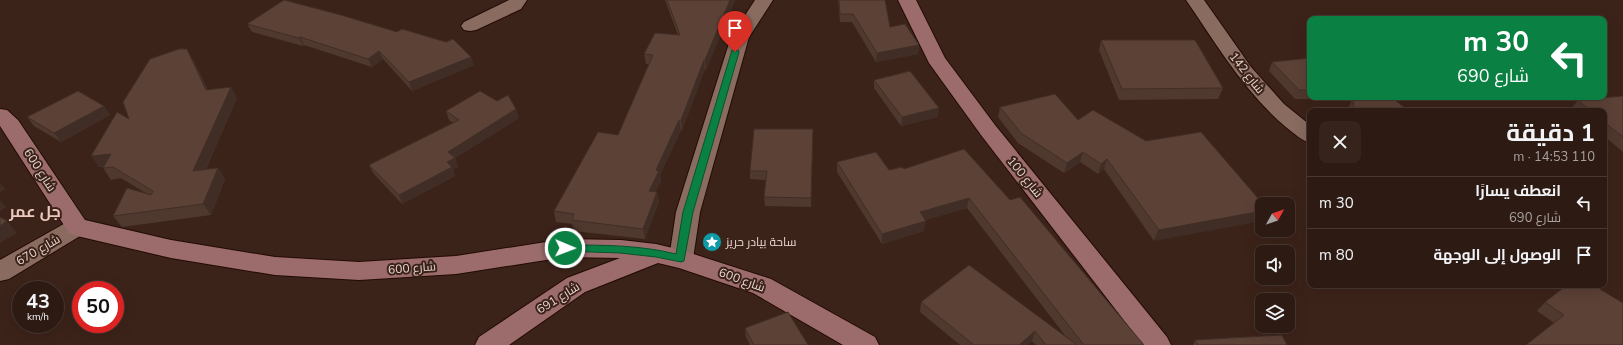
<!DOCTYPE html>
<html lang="ar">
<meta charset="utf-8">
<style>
:root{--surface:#2d1a13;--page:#35231c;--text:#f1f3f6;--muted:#a7a1a0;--line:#483833}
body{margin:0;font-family:"Nunito Sans",Cairo,sans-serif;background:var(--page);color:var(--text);direction:rtl;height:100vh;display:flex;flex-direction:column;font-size:15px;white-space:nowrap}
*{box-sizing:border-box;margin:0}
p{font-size:13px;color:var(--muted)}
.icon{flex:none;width:22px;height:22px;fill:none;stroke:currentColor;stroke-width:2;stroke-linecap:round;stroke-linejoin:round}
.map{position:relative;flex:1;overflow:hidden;direction:ltr}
.sheet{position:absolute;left:1307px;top:108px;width:300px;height:180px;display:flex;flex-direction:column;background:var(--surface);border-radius:8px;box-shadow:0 4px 16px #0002,0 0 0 1px var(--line);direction:rtl}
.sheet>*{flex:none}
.hud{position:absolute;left:1307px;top:16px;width:300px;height:84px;border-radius:8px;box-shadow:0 4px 16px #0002,0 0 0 1px var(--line);direction:rtl;background:#0b8043;color:#fff;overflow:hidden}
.needle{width:26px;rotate:50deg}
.buttons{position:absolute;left:1255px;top:197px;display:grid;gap:8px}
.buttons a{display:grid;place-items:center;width:40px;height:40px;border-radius:8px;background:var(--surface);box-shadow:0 4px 16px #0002,0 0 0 1px var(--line);font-size:20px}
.speed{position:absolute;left:12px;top:281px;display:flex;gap:8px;font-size:20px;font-weight:700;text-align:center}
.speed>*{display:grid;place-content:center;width:52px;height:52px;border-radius:50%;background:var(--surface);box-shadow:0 4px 16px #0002,0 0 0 1px var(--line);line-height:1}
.speed small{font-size:10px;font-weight:400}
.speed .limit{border:6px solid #d22;background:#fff;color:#111}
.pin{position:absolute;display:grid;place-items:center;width:34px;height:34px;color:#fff;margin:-41px -17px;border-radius:50% 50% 50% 0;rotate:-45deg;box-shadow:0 0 4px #0007}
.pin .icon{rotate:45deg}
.me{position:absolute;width:44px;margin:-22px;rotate:91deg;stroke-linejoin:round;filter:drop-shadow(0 0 3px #0008)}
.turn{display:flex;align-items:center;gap:14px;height:84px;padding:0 12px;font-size:18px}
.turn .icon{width:52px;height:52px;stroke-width:2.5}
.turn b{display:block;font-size:28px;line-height:34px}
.round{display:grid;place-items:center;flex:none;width:42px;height:42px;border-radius:8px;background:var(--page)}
.summary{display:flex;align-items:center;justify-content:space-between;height:68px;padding:0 12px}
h1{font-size:24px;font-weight:700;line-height:30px}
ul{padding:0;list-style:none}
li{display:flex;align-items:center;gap:12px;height:52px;padding:0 12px;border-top:1px solid var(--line)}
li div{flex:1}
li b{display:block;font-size:15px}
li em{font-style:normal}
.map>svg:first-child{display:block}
</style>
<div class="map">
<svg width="1623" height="345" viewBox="0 0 1623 345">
<rect width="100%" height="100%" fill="#3c2319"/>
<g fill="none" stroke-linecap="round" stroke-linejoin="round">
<g stroke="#220b04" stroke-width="2">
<g id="minor">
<polygon points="509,0 527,0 521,9 476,30 470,31 464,30 461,26 464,22"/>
<polygon points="755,0 773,0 749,37 700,212 693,259 690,265 681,268 672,265 669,259 676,212 731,37"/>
<path d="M1186 0H1204L1251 67 1284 104 1310 125V143C1301 140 1295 134 1287 128 1245 93 1217 45 1186 0Z"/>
<polygon points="77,218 85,221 89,227 85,233 9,279 0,281 0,260 69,221"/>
</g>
</g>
<g stroke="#220b04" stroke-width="2">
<g id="secondary">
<polygon points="898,0 916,0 945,58 995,125 1167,337 1171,345 1143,345 981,135 929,63"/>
<polygon points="0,109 7,110 18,120 85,220 171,240 275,257 359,262 456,256 565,239 621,240 656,244 681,250 771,279 875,337 879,345 843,345 753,293 679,268 658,263 585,292 509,345 475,345 479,337 567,278 620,258 565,257 456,274 359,280 275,275 171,258 77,236 69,233 0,126"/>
</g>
</g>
<use href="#minor" fill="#896b60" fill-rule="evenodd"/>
<use href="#secondary" fill="#9c6c6c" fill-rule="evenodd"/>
</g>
<g fill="#4f382e">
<polygon points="665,0 735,0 706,70 705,69 682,130 681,130 660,175 661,181 655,192 657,192 659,202 645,239 574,231 572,224 556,222 554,211 618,135 649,64 646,64 644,54 678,35"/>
<polygon points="838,0 885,0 890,27 919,45 918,54 876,62 852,22 840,22"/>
<polygon points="247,24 471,57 474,65 412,91 383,59 372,67 304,45 303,46 252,32"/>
<polygon points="1101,40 1223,88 1218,99 1119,100 1099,50"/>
<polygon points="1310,58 1310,97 1354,97 1353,99 1409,111 1349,110 1348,108 1353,99 1295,99 1269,71 1272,62"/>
<polygon points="193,60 208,90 237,98 206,169 218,168 225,179 211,215 122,227 113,216 147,194 121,178 111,180 103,168 104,167 99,167 129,119"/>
<polygon points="874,80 938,117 901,126 874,88"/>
<polygon points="1623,96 1623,152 1604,136 1604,111 1574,111 1571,109 1578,100"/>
<polygon points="104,106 110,115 61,142 34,126 27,117"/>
<polygon points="1000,107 1078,120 1146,141 1201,132 1154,241 1104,169 1098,174 1080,162 1064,173 1018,143 998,117"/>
<polygon points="446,111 519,118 455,158 458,167 453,169 455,176 402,204 373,173 369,165 453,123 449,120"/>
<polygon points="813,129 811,207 765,206 764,197 766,180 750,179 750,171"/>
<polygon points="837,162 889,170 904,169 1010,200 1144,345 1036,345 1032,341 1027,345 960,345 920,312 921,302 1067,338 967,208 925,220 924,231 882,244 837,172"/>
<polygon points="1545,302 1623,303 1554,323 1537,311"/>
<polygon points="745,328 808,345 750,345 746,337"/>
<polygon points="1195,340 1287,345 1193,345"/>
</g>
<g fill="#402e26">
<polygon points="730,0 735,0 706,70 705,60"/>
<polygon points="300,37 304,45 303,46 299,38"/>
<polygon points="919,45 918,54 876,62 877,53"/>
<polygon points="187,49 193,60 213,101 206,90"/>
<polygon points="379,51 383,59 372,67 368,59"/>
<polygon points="471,57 474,65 412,91 409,82"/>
<polygon points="704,60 705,69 682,130 681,120"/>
<polygon points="231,87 237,98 200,182 193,171"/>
<polygon points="104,106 110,115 61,142 54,133"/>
<polygon points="939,108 938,117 901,126 902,117"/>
<polygon points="516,109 519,118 455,158 458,167 453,169 455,176 402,204 399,195 447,162 448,152"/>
<polygon points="679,120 681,130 660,175 661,181 651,201 649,191 656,170"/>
<polygon points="1083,152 1080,162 1064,173 1067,163"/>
<polygon points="111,154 119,165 99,167 91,156"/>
<polygon points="1107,159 1104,169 1098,174 1101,164"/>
<polygon points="218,168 225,179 211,215 203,204"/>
<polygon points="0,184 5,189 0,192"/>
<polygon points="657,192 659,202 645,239 643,229"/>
<polygon points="969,198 967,208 919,222 920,212"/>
<polygon points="0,200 6,207 0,211"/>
<polygon points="1262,211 1262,221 1154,241 1159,230"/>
<polygon points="7,221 17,233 0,243 0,226"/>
<polygon points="926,221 924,231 882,244 882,234"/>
<polygon points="1035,331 1032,341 1027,345 1019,345"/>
</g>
<g fill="#5c4136" stroke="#402e26">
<polygon points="284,0 341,15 397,32 402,29 446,42 453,39 471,57 409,82 379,51 368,59 300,37 299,38 247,24"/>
<polygon points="667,0 730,0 705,60 704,60 681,120 679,120 656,170 659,171 649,191 657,192 643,229 572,220 574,214 554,211 598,132 618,135 653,55 644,54 655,33 680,35"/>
<polygon points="839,0 885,0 890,27 905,24 919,45 877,53 853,14 840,14"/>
<polygon points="1101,40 1195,40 1223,88 1122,89"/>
<polygon points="179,49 187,49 206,90 231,87 193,171 218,168 203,204 113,216 127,188 151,195 153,191 113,167 103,168 111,154 91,156 117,112 129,119 123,102 150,59"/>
<polygon points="1310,58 1310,90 1299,90 1272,62"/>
<polygon points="910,71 939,108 902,117 874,80"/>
<polygon points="78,91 104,106 54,133 27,117"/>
<polygon points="480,91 497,101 508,95 516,109 448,152 455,158 447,162 452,167 399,195 369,165 459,120 446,111"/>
<polygon points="1055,94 1078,120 1093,110 1146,141 1201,132 1263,204 1262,204 1262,211 1159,230 1107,159 1101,164 1083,152 1067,163 1021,133 1000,107"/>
<polygon points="1623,96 1623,137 1604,122 1604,111 1591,111 1578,100"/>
<polygon points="1363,97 1391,97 1409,111 1340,111 1354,109 1353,99"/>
<polygon points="754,129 813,129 811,198 764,197 767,171 750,171"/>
<polygon points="964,149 1010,200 1020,197 1144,345 1084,345 969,198 920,212 926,221 882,234 837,162 876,152 889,170 902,167 904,169"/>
<polygon points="0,217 7,221 0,226"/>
<polygon points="969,265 1077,345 1046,345 1035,331 1019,345 974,345 921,302"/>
<polygon points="1567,285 1593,285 1623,303 1623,345 1526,345 1564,315 1545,302"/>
<polygon points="788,312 808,345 754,345 745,328"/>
<polygon points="1282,335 1287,345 1198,345 1195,340"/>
</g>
<path fill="#0b8043" stroke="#07532c" d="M732 50H738L739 52 693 212 684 261 681 262 656 257 620 253 562 251 560 248 562 246 565 245C603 245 640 245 676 254L683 212Z"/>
<defs>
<g id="sight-disc" transform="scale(1)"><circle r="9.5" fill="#0f9aa8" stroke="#3c2319"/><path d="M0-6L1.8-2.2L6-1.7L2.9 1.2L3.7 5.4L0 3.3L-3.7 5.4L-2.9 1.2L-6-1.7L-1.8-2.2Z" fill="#fff"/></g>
</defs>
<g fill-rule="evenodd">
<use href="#sight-disc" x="712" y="242"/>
</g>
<g text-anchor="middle" stroke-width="4" stroke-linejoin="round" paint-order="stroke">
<g font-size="12" fill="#e8d6d0" stroke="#3c2319">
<text transform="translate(1247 73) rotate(52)" y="4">شارع 142</text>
<text transform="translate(40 170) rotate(57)" y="4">شارع 600</text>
<text transform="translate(1025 177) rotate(51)" y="4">شارع 100</text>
<text transform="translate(38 250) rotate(-30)" y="4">شارع 670</text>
<text transform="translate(412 268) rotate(-4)" y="4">شارع 600</text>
<text transform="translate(742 280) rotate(20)" y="4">شارع 600</text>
<text transform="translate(558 298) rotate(-32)" y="4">شارع 691</text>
</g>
<g font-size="12" fill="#e8d6d0" stroke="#3c2319" text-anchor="start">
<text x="726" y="246">ساحة بيادر حريز</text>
</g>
<g font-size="16" font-weight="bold" fill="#eac8bb" stroke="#3c2319">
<text x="35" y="217">جل عمر</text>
</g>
</g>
</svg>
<div class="buttons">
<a><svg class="needle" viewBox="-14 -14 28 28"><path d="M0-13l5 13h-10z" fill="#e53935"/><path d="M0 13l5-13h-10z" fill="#a7a1a0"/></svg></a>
<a><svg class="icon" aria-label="sound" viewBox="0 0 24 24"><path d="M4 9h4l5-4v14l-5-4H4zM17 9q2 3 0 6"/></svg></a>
<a><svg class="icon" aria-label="layers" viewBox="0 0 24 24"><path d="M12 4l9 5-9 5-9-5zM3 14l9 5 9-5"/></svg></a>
</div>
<div class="speed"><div>43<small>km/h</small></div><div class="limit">50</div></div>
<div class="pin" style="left:735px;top:52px;background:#d93025"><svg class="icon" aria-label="arrive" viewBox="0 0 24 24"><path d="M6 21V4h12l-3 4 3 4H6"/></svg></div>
<svg class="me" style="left:565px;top:248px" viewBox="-20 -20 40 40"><circle r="17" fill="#0b8043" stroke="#fff" stroke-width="3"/><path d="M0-11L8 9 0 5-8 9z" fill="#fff"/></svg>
<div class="hud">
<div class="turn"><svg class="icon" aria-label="left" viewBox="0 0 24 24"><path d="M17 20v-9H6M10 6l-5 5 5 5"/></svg><div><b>30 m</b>شارع 690</div></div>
</div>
<section class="sheet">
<div class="summary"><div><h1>1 دقيقة</h1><p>110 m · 14:53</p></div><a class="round"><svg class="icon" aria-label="close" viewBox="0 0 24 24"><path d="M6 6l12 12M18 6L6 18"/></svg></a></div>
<ul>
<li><svg class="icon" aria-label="left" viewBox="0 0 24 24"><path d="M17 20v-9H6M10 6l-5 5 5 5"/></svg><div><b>انعطف يسارًا</b><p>شارع 690</p></div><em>30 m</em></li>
<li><svg class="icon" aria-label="arrive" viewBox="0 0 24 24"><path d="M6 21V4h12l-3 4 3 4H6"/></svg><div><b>الوصول إلى الوجهة</b></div><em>80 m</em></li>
</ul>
</section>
</div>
